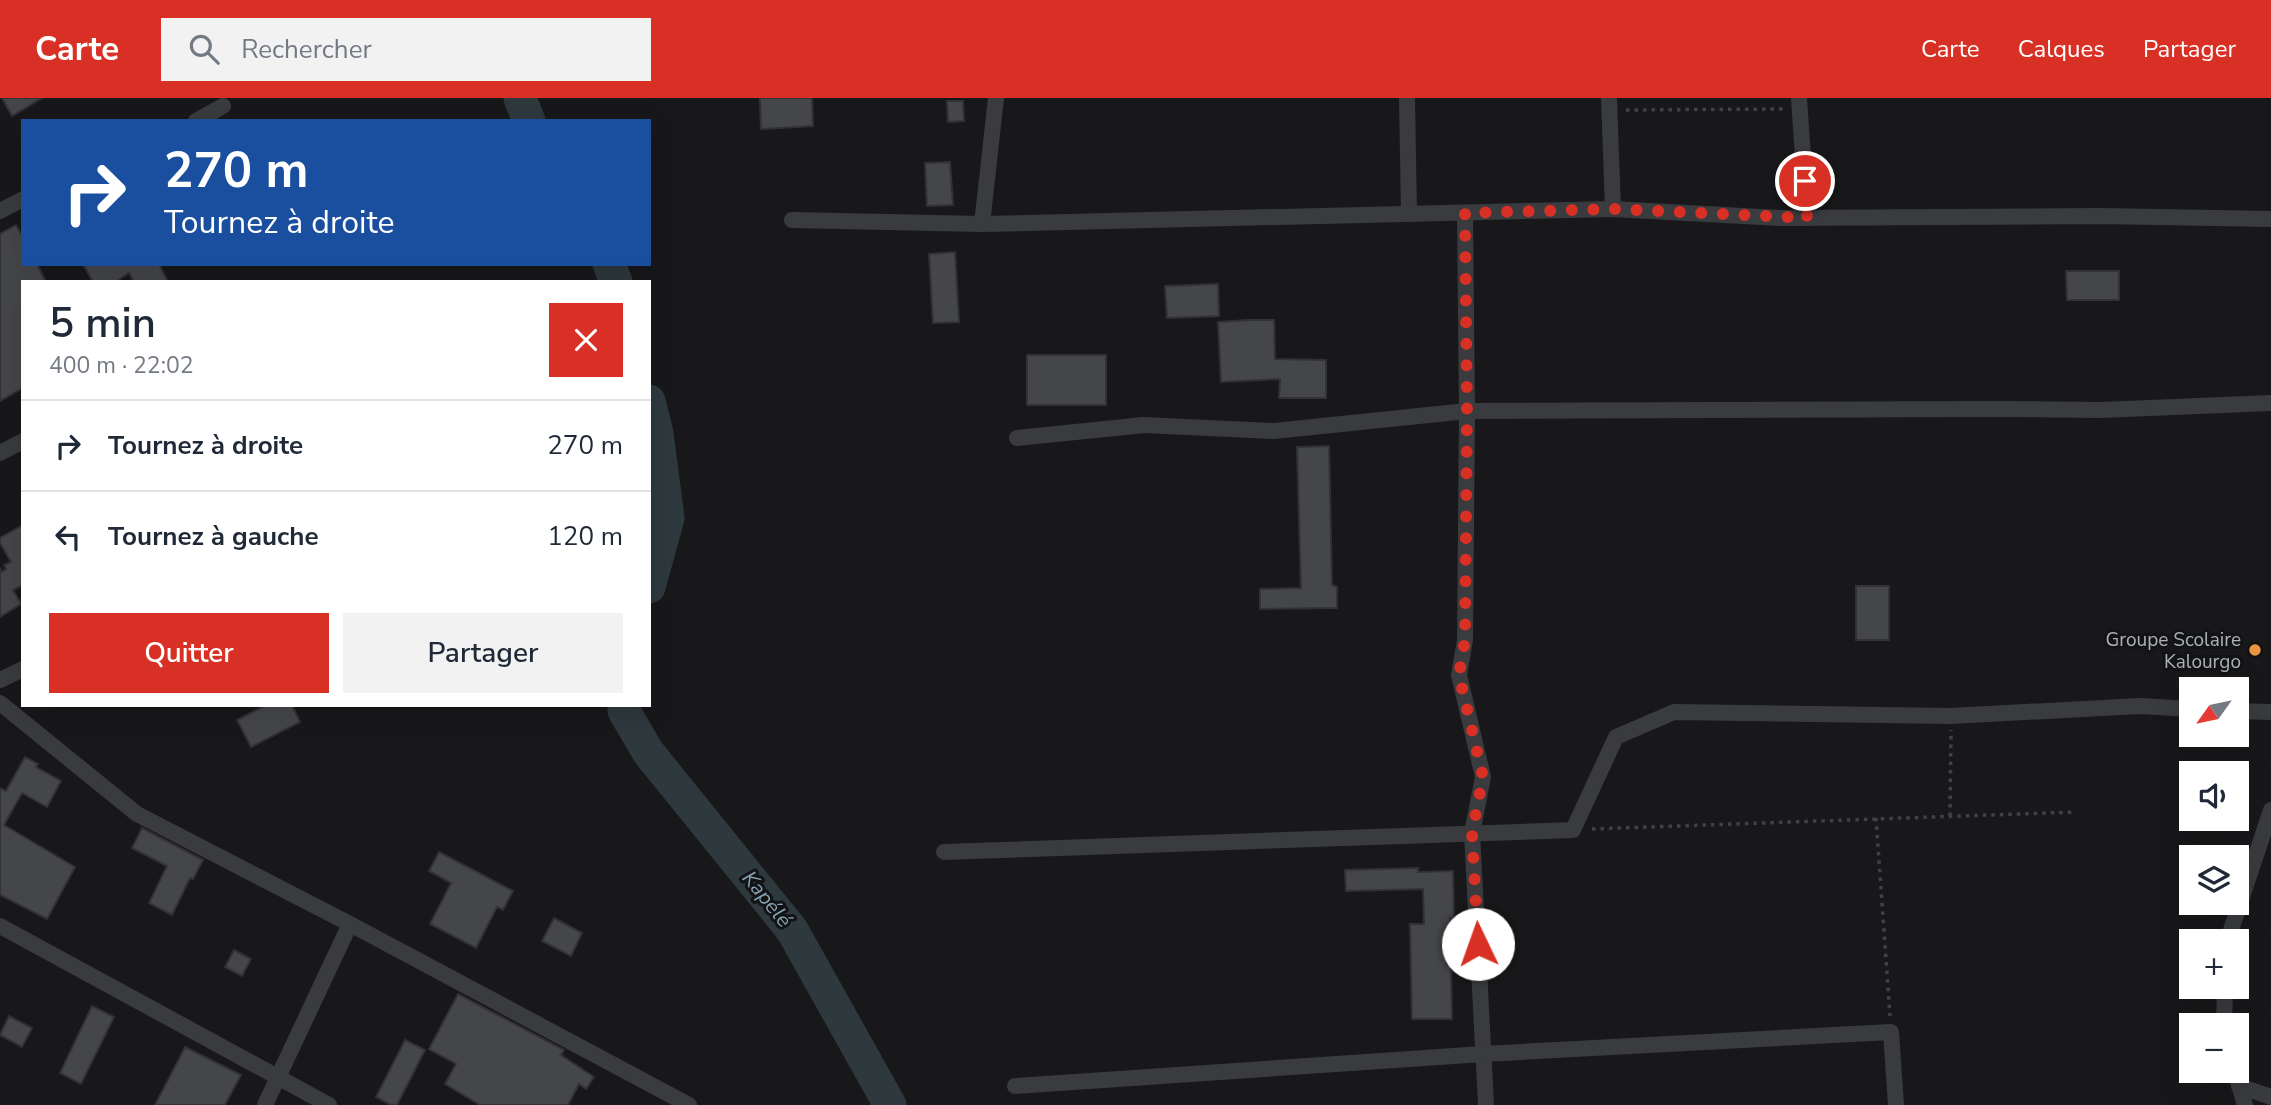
<!DOCTYPE html>
<html lang="fr">
<meta charset="utf-8">
<style>
:root{--surface:#fff;--page:#f2f2f3;--text:#1f2937;--muted:#747a83;--line:#e0e1e3;--accent:#d93025}
body{margin:0;font-family:"Nunito Sans",sans-serif;background:var(--page);color:var(--text);height:100vh;display:flex;flex-direction:column;font-size:26px;white-space:nowrap}
*{box-sizing:border-box;margin:0}
p{font-size:23px;color:var(--muted)}
.icon{flex:none;width:38px;height:38px;fill:none;stroke:currentColor;stroke-width:2;stroke-linecap:round;stroke-linejoin:round}
.map{position:relative;flex:1;overflow:hidden}
.sheet{position:absolute;left:21px;top:182px;width:630px;height:427px;display:flex;flex-direction:column;background:var(--surface);border-radius:0px;box-shadow:0 7px 28px #0002}
.sheet>*{flex:none}
.banner{position:absolute;left:21px;top:21px;width:630px;height:147px;border-radius:0px;box-shadow:0 7px 28px #0002;background:#1a4fa0;color:#fff;overflow:hidden}
.needle{width:46px;rotate:237deg}
.fabs{position:absolute;left:2179px;top:579px;display:grid;gap:14px}
.fabs a{display:grid;place-items:center;width:70px;height:70px;border-radius:0px;background:var(--surface);box-shadow:0 7px 28px #0002;font-size:35px}
.pin{position:absolute;display:grid;place-items:center;width:60px;height:60px;color:#fff;margin:-30px;border:4px solid #fff;border-radius:50%;box-shadow:0 2px 7px #0007}
.me{position:absolute;width:77px;margin:-38px;rotate:357deg;stroke-linejoin:round;filter:drop-shadow(0 0 5px #0008)}
.turn{display:flex;align-items:center;gap:24px;height:147px;padding:0 28px;font-size:32px}
.turn .icon{width:91px;height:91px;stroke-width:2.5}
.turn b{display:block;font-size:49px;line-height:60px}
.round{display:grid;place-items:center;flex:none;width:74px;height:74px;border-radius:0px;background:var(--page)}
.head{display:flex;align-items:center;justify-content:space-between;height:119px;padding:0 28px}
h1{font-size:42px;font-weight:600;line-height:52px}
.action{display:flex;gap:14px;margin-top:auto;padding:14px 28px}
.action a{flex:1;height:80px;border-radius:0px;background:var(--accent);color:#fff;font-size:28px;font-weight:600;line-height:80px;text-align:center}
.action a+a{background:var(--page);color:var(--text)}
ul{padding:0;list-style:none}
li{display:flex;align-items:center;gap:21px;height:91px;padding:0 28px;border-top:2px solid var(--line)}
li div{flex:1}
li b{display:block;font-size:26px}
li em{font-style:normal}
header{display:flex;align-items:center;gap:42px;box-sizing:border-box;height:98px;padding:0 35px;background:var(--accent);color:#fff}
header strong{font-size:33px}
nav{display:flex;gap:38px;margin-inline-start:auto;font-size:24px}
.search{width:490px;height:63px;background:var(--page);display:flex;align-items:center;gap:18px;box-sizing:border-box;padding:0 24px;border-radius:0px;color:var(--muted);font-size:26px}
.map>svg:first-child{display:block}
</style>
<header>
<strong>Carte</strong>
<div class="search"><svg class="icon" aria-label="search" viewBox="0 0 24 24"><circle cx="10" cy="10" r="6"/><path d="M15 15l6 6"/></svg>Rechercher</div>
<nav><a>Carte</a><a>Calques</a><a>Partager</a></nav>
</header>
<div class="map">
<svg width="2271" height="1007" viewBox="0 0 2271 1007">
<rect width="100%" height="100%" fill="#18181a"/>
<g fill="none" stroke-linecap="round" stroke-linejoin="round">
<g stroke="#2e393d" stroke-width="33">
<polyline points="520,0 529,23"/>
<polyline points="609,166 616,184"/>
<polyline points="649,303 657,335 668,420 649,489"/>
<polyline points="624,607 624,613 648,654 792,832 890,1007"/>
</g>
</g>
<g fill="#45464a" stroke="#323236" stroke-width="2">
<polygon points="2,0 42,0 12,18"/>
<polygon points="760,0 812,0 813,28 761,31"/>
<polygon points="947,3 963,3 964,23 948,24"/>
<polygon points="950,64 953,107 927,108 925,65"/>
<polygon points="16,127 23,140 23,166 37,166 46,184 23,184 23,290 0,303 0,136"/>
<polygon points="955,154 959,224 933,225 929,156"/>
<polygon points="83,166 159,166 168,184 134,184 129,175 115,184 93,184"/>
<polygon points="2066,173 2119,173 2119,202 2067,202"/>
<polygon points="1218,186 1219,218 1167,220 1165,188"/>
<polygon points="1248,222 1274,222 1275,261 1326,262 1326,300 1279,300 1280,281 1221,284 1218,224"/>
<rect x="1027" y="257" width="79" height="50"/>
<polygon points="1329,348 1332,487 1337,489 1337,510 1260,511 1260,491 1301,490 1297,349"/>
<polygon points="23,427 23,487 13,492 21,506 0,519 0,470 2,474 6,471 4,467 11,464 0,445 0,440"/>
<rect x="1856" y="488" width="33" height="54"/>
<polygon points="266,607 292,607 300,624 251,649 237,622"/>
<polygon points="25,659 38,666 36,669 61,683 47,709 22,695 4,727 75,769 47,821 0,797 0,690 6,693"/>
<polygon points="142,730 203,762 193,781 190,780 172,817 149,805 167,768 132,750"/>
<polygon points="439,754 513,793 503,812 497,809 476,850 430,826 451,785 429,773"/>
<polygon points="1418,770 1418,774 1453,773 1454,820 1450,820 1452,921 1412,921 1410,826 1424,826 1423,791 1346,793 1345,772"/>
<polygon points="554,820 582,835 571,858 542,843"/>
<polygon points="234,852 251,861 242,878 225,869"/>
<polygon points="458,896 564,952 561,957 594,979 586,991 579,986 568,1007 480,1007 445,986 456,966 429,951"/>
<polygon points="92,908 114,919 81,986 60,975"/>
<polygon points="9,918 32,930 22,949 0,937"/>
<polygon points="405,942 425,952 397,1007 391,1007 376,999"/>
<polygon points="185,949 241,977 225,1007 155,1007"/>
</g>
<g fill="none" stroke-linecap="round" stroke-linejoin="round">
<g stroke="#3f4245" stroke-width="3.5" stroke-dasharray="3.5 5" stroke-linecap="butt">
<polyline points="1626,12 1783,11"/>
<polyline points="1950,718 1951,632"/>
<polyline points="1876,720 1890,918"/>
<polyline points="1592,731 2075,714"/>
</g>
<g stroke="#393b3f" stroke-width="16">
<polyline points="1407,0 1409,116"/>
<polyline points="1609,0 1613,111"/>
<polyline points="1799,0 1807,120"/>
<polyline points="196,23 223,8"/>
<polyline points="0,113 23,101"/>
<polyline points="1465,115 1467,313 1465,542 1459,577 1483,679 1472,735 1486,1007"/>
<polyline points="792,122 982,126 1613,111 1781,120 2100,118 2271,121"/>
<polyline points="982,126 996,0"/>
<polyline points="1017,340 1144,327 1274,333 1467,313 1995,311 2101,312 2271,305"/>
<polyline points="0,355 23,343"/>
<polyline points="0,582 23,571"/>
<polyline points="0,605 137,716 350,826 689,1007"/>
<polyline points="2236,613 2271,614"/>
<polyline points="944,754 1573,732 1616,639 1674,614 1951,618 2140,608 2191,611"/>
<polyline points="0,828 329,1007"/>
<polyline points="2227,844 2271,712"/>
<polyline points="2224,928 2225,889"/>
<polyline points="2235,973 2245,1007"/>
<polyline points="1015,988 1483,956 1891,934 1896,1007"/>
<polyline points="2239,988 2271,999"/>
<polyline points="265,1007 350,826"/>
</g>
</g>
<g fill="none" stroke-linecap="round" stroke-linejoin="round">
<polyline stroke="#d93025" stroke-width="12" stroke-dasharray="0 21.6" points="1478,846 1472,735 1483,679 1459,577 1465,542 1467,313 1465,115 1613,111 1807,120 1805,83"/>
</g>
<circle fill="#e99641" stroke="#131315" stroke-width="2.5" cx="2255" cy="552" r="7"/>
<g text-anchor="middle" stroke-width="6" stroke-linejoin="round" paint-order="stroke">
<g font-size="19" fill="#abb1b9" stroke="#131315" text-anchor="end">
<text x="2241" y="548">Groupe Scolaire<tspan x="2241" dy="22">Kalourgo</tspan></text>
</g>
<g font-size="21" font-style="italic" fill="#84a3b2" stroke="#131315">
<text transform="translate(767 801) rotate(51)" y="7">Kapélé</text>
</g>
</g>
</svg>
<div class="fabs">
<a><svg class="needle" viewBox="-14 -14 28 28"><path d="M0-13l5 13h-10z" fill="#e53935"/><path d="M0 13l5-13h-10z" fill="#747a83"/></svg></a>
<a><svg class="icon" aria-label="sound" viewBox="0 0 24 24"><path d="M4 9h4l5-4v14l-5-4H4zM17 9q2 3 0 6"/></svg></a>
<a><svg class="icon" aria-label="layers" viewBox="0 0 24 24"><path d="M12 4l9 5-9 5-9-5zM3 14l9 5 9-5"/></svg></a>
<a>+</a>
<a>−</a>
</div>
<div class="pin" style="left:1805px;top:83px;background:#d93025"><svg class="icon" aria-label="arrive" viewBox="0 0 24 24"><path d="M6 21V4h12l-3 4 3 4H6"/></svg></div>
<svg class="me" style="left:1478px;top:846px" viewBox="-20 -20 40 40"><circle r="19" fill="#fff"/><path d="M0-13L10 11 0 6-10 11z" fill="#d93025"/></svg>
<div class="banner">
<div class="turn"><svg class="icon" aria-label="right" viewBox="0 0 24 24"><path d="M7 20v-9h11M14 6l5 5-5 5"/></svg><div><b>270 m</b>Tournez à droite</div></div>
</div>
<section class="sheet">
<div class="head"><div><h1>5 min</h1><p>400 m · 22:02</p></div><a class="round" style="background:#d93025;color:#fff"><svg class="icon" aria-label="close" viewBox="0 0 24 24"><path d="M6 6l12 12M18 6L6 18"/></svg></a></div>
<ul>
<li><svg class="icon" aria-label="right" viewBox="0 0 24 24"><path d="M7 20v-9h11M14 6l5 5-5 5"/></svg><div><b>Tournez à droite</b></div><em>270 m</em></li>
<li><svg class="icon" aria-label="left" viewBox="0 0 24 24"><path d="M17 20v-9H6M10 6l-5 5 5 5"/></svg><div><b>Tournez à gauche</b></div><em>120 m</em></li>
</ul>
<div class="action"><a>Quitter</a><a>Partager</a></div>
</section>
</div>
